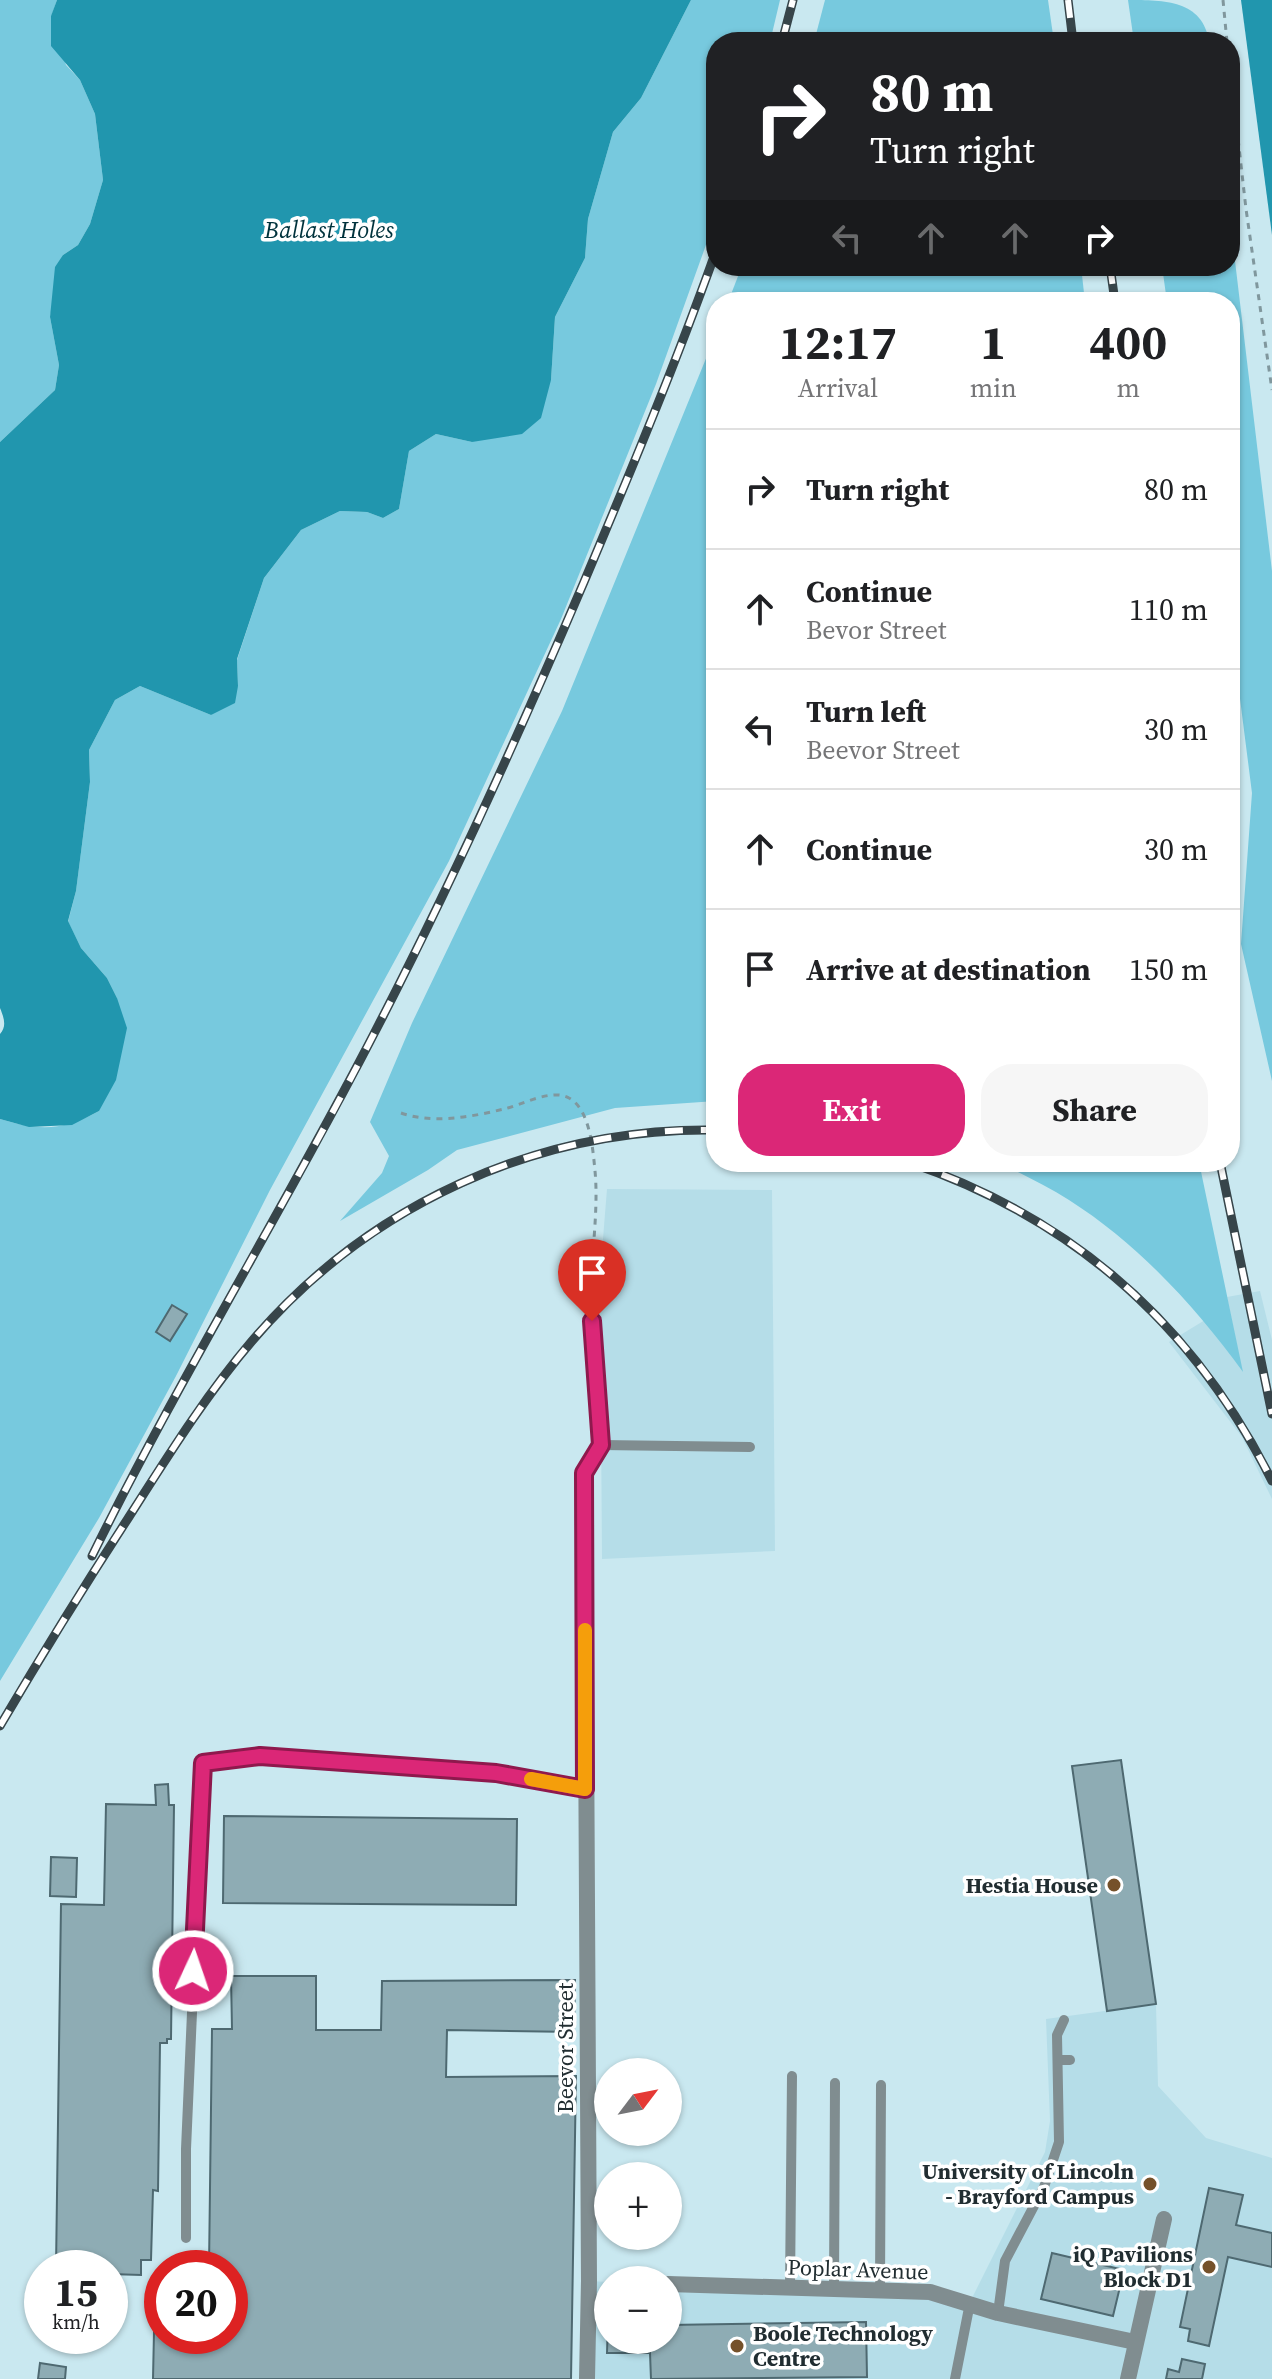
<!DOCTYPE html>
<meta charset="utf-8">
<style>
:root{--surface:#fff;--page:#f6f6f6;--text:#202124;--muted:#757577;--line:#e0e0e0;--accent:#db2777}
body{margin:0;font-family:"Source Serif 4",serif;background:var(--page);color:var(--text);height:100vh;display:flex;flex-direction:column;font-size:30px;white-space:nowrap}
*{box-sizing:border-box;margin:0}
p{font-size:26px;color:var(--muted)}
.icon{flex:none;width:44px;height:44px;fill:none;stroke:currentColor;stroke-width:2;stroke-linecap:round;stroke-linejoin:round}
.map{position:relative;flex:1;overflow:hidden}
.sheet{position:absolute;left:706px;top:292px;width:534px;height:880px;display:flex;flex-direction:column;background:var(--surface);border-radius:32px;box-shadow:0 2px 6px #0004}
.sheet>*{flex:none}
.top-card{position:absolute;left:706px;top:32px;width:534px;height:244px;border-radius:32px;box-shadow:0 2px 6px #0004;background:#202124;color:#fff;overflow:hidden}
.needle{width:52px;rotate:58deg}
.buttons{position:absolute;left:594px;top:2058px;display:grid;gap:16px}
.buttons a{display:grid;place-items:center;width:88px;height:88px;border-radius:50%;background:var(--surface);box-shadow:0 2px 6px #0004;font-size:40px}
.speed{position:absolute;left:24px;top:2250px;display:flex;gap:16px;font-size:40px;font-weight:700;text-align:center}
.speed>*{display:grid;place-content:center;width:104px;height:104px;border-radius:50%;background:var(--surface);box-shadow:0 2px 6px #0004;line-height:1}
.speed small{font-size:20px;font-weight:400}
.speed .limit{border:12px solid #d22;background:#fff;color:#111}
.pin{position:absolute;display:grid;place-items:center;width:68px;height:68px;color:#fff;margin:-82px -34px;border-radius:50% 50% 50% 0;rotate:-45deg;box-shadow:0 0 8px #0007}
.pin .icon{rotate:45deg}
.me{position:absolute;width:88px;margin:-44px;rotate:3deg;stroke-linejoin:round;filter:drop-shadow(0 0 6px #0008)}
.turn{display:flex;align-items:center;gap:28px;height:168px;padding:0 32px;font-size:36px}
.turn .icon{width:104px;height:104px;stroke-width:2.5}
.turn b{display:block;font-size:56px;line-height:68px}
.lanes{display:flex;align-items:center;height:76px;padding:0 32px;background:#0003;justify-content:center;gap:40px;direction:ltr}
.lanes .off{opacity:.35}
.eta{display:flex;justify-content:space-evenly;align-items:center;height:136px;text-align:center}
.eta b{font-size:48px;font-weight:700;line-height:56px}
.action{display:flex;gap:16px;margin-top:auto;padding:16px 32px}
.action a{flex:1;height:92px;border-radius:32px;background:var(--accent);color:#fff;font-size:32px;font-weight:700;line-height:92px;text-align:center}
.action a+a{background:var(--page);color:var(--text)}
ul{padding:0;list-style:none}
li{display:flex;align-items:center;gap:24px;height:120px;padding:0 32px;border-top:2px solid var(--line)}
li div{flex:1}
li b{display:block;font-size:30px}
li em{font-style:normal}
.map>svg:first-child{display:block}
</style>
<div class="map">
<svg width="1272" height="2379" viewBox="0 0 1272 2379">
<rect width="100%" height="100%" fill="#c9e8f0"/>
<g fill="#b5dde8">
<polygon points="607,1189 772,1190 775,1551 602,1559 600,1276"/>
<polygon points="1260,1291 1272,1340 1272,1499 1242,1437 1169,1342 1205,1320 1242,1370 1227,1297"/>
<polygon points="1156,2004 1158,2086 1206,2138 1272,2158 1272,2379 587,2379 589,2281 608,2282 608,2340 668,2340 668,2284 970,2302 1045,2152 1050,2121 1046,2019"/>
</g>
<g fill="#77c9de">
<polygon points="0,0 57,0 51,17 66,65 80,80 95,114 103,180 90,224 78,245 63,255 50,317 59,365 55,390 0,442"/>
<path d="M691 0H780L770 42H716V217L656 384 561 619 449 861 270 1190 176 1376 99 1518 0 1681V1119C40 1131 62 1131 99 1111L117 998 107 978 81 948 68 922 76 891 90 782 89 750 115 700 140 686 211 715 238 686 237 660 264 578 301 530 340 511 367 512 383 518 399 509 409 451 436 434 472 442 551 380 555 317 585 258 588 219 613 132 641 98Z"/>
<polygon points="825,0 1048,0 1054,42 814,42"/>
<path d="M1128 0C1164 0 1203 0 1209 42H1134Z"/>
<polygon points="1230,219 1272,571 1272,1081 1241,944 1252,793 1238,683 1230,651 1230,302 1167,302 1162,266 1230,266"/>
<polygon points="742,266 1081,266 1085,302 728,302"/>
<polygon points="716,334 716,1101 615,1108 457,1150 428,1170 340,1221 382,1173 389,1156 370,1122 412,1023 562,711"/>
<path d="M998 1162H1199L1243 1372C1195 1306 1138 1244 1069 1200 1047 1186 1022 1174 998 1162Z"/>
</g>
<g fill="#2196ae">
<path d="M57 0H691L641 98 613 132 588 219 585 258 555 317 551 380 541 418 522 434 472 442 436 434 409 451 399 509 383 518 367 512 340 511 301 530 264 578 237 659 238 686 235 703 211 715 140 686 115 700 89 750 90 782 76 891 68 921 81 948 107 978 117 998 127 1028 116 1080 99 1111 72 1125 29 1127 0 1119V1034C7 1026 4 1018 0 1008V442L55 390 59 365 50 317 55 267 63 255 78 245 90 224 103 180 95 114 80 80 51 46V16Z"/>
<polygon points="1241,0 1272,0 1272,235"/>
</g>
<g fill="#8eacb4" stroke="#4e6971" stroke-width="2">
<polygon points="172,1305 187,1314 170,1341 156,1332"/>
<polygon points="1121,1760 1156,2004 1107,2011 1072,1766"/>
<polygon points="168,1784 169,1805 174,1805 171,2039 167,2039 167,2043 160,2043 158,2191 153,2190 151,2260 141,2260 141,2275 110,2274 110,2268 56,2268 61,1904 104,1905 106,1804 156,1805 155,1785"/>
<polygon points="224,1816 517,1819 516,1905 223,1903"/>
<polygon points="51,1857 77,1858 76,1897 50,1896"/>
<polygon points="231,1976 316,1976 316,2030 381,2030 382,1981 575,1980 574,2032 447,2030 446,2077 576,2076 571,2379 153,2379 154,2332 162,2332 162,2336 230,2336 230,2268 209,2268 212,2029 232,2029"/>
<polygon points="1209,2188 1243,2195 1236,2225 1272,2233 1272,2267 1228,2257 1209,2346 1188,2341 1190,2329 1180,2327"/>
<polygon points="1052,2253 1124,2270 1113,2316 1041,2299"/>
<polygon points="608,2320 608,2340 668,2340 668,2325 866,2322 867,2377 651,2379 650,2353 607,2353"/>
<polygon points="1182,2359 1205,2364 1202,2379 1166,2379 1168,2369 1179,2372"/>
<polygon points="40,2363 66,2367 65,2379 38,2379"/>
</g>
<g fill="none" stroke-linecap="round" stroke-linejoin="round">
<g stroke="#80979d" stroke-width="3" stroke-dasharray="6 6" stroke-linecap="butt">
<polyline points="1223,0 1227,42"/>
<polyline points="1230,68 1246,209 1272,390"/>
<path d="M401 1113C433 1124 471 1117 504 1109 522 1105 551 1088 569 1098 590 1109 593 1150 595 1171 599 1213 590 1261 591 1306"/>
</g>
<g stroke="#808d90" stroke-width="10">
<polyline points="601,1445 750,1447"/>
<polyline points="586,1716 584,1473 601,1445 592,1321"/>
<polyline points="1058,2060 1070,2060"/>
<polyline points="186,2238 186,2149 203,1763 260,1756 496,1773"/>
<polyline points="790,2288 792,2076"/>
<polyline points="834,2289 835,2083"/>
<polyline points="880,2290 881,2085"/>
<polyline points="998,2313 1005,2261 1044,2187 1059,2142 1057,2035 1064,2020"/>
<polyline points="955,2379 970,2303"/>
</g>
<g stroke="#808d90" stroke-width="16">
<polyline points="586,1716 589,2281 587,2379"/>
<polyline points="496,1773 585,1789"/>
<polyline points="668,2284 930,2292 998,2313 1135,2342"/>
<polyline points="1128,2379 1164,2219"/>
</g>
<g stroke="#37454a" stroke-width="9">
<g id="rail">
<polyline points="1068,0 1073,42"/>
<polyline points="782,42 793,0"/>
<polyline points="1110,266 1115,302"/>
<path d="M908 1162C1073 1218 1194 1325 1272 1481"/>
<polyline points="1220,1162 1272,1414"/>
<path d="M92 1556C181 1375 287 1204 379 1024 453 880 520 732 584 582 630 473 676 363 716 251"/>
<path d="M0 1726C41 1656 83 1588 127 1520 166 1459 205 1396 252 1341 368 1205 537 1127 716 1130"/>
</g>
</g>
<use href="#rail" stroke="#fff" stroke-width="6" stroke-dasharray="18" stroke-linecap="butt"/>
</g>
<g fill="none" stroke-linecap="round" stroke-linejoin="round">
<g stroke="#8e194d" stroke-width="20">
<polyline id="route" points="193,1971 203,1763 260,1756 496,1773 585,1789 584,1473 601,1445 592,1321"/>
</g>
<use href="#route" stroke="#db2777" stroke-width="14"/>
<polyline stroke="#f59e0b" stroke-width="14" points="531,1779 585,1789 585,1630"/>
</g>
<g fill="#75512a" stroke="#fff" stroke-width="3">
<circle cx="1114" cy="1885" r="8"/>
<circle cx="1150" cy="2184" r="8"/>
<circle cx="1209" cy="2267" r="8"/>
<circle cx="737" cy="2346" r="8"/>
</g>
<g text-anchor="middle" stroke-width="7" stroke-linejoin="round" paint-order="stroke">
<g font-size="22" font-weight="bold" fill="#212d31" stroke="#fff" text-anchor="end">
<text x="1098" y="1893">Hestia House</text>
<text x="1134" y="2179">University of Lincoln<tspan x="1134" dy="25">- Brayford Campus</tspan></text>
<text x="1193" y="2262">iQ Pavilions<tspan x="1193" dy="25">Block D1</tspan></text>
<text x="753" y="2341" text-anchor="start">Boole Technology<tspan x="753" dy="25">Centre</tspan></text>
</g>
<g font-size="22" fill="#212d31" stroke="#fff">
<text transform="translate(565 2048) rotate(-90)" y="8">Beevor Street</text>
<text transform="translate(858 2269) rotate(2)" y="8">Poplar Avenue</text>
</g>
<g font-size="24" font-style="italic" fill="#00323c" stroke="#fff">
<text x="329" y="238">Ballast Holes</text>
</g>
</g>
</svg>
<div class="buttons">
<a><svg class="needle" viewBox="-14 -14 28 28"><path d="M0-13l5 13h-10z" fill="#e53935"/><path d="M0 13l5-13h-10z" fill="#757577"/></svg></a>
<a>+</a>
<a>−</a>
</div>
<div class="speed"><div>15<small>km/h</small></div><div class="limit">20</div></div>
<div class="pin" style="left:592px;top:1321px;background:#d93025"><svg class="icon" aria-label="arrive" viewBox="0 0 24 24"><path d="M6 21V4h12l-3 4 3 4H6"/></svg></div>
<svg class="me" style="left:193px;top:1971px" viewBox="-20 -20 40 40"><circle r="17" fill="#db2777" stroke="#fff" stroke-width="3"/><path d="M0-11L8 9 0 5-8 9z" fill="#fff"/></svg>
<div class="top-card">
<div class="turn"><svg class="icon" aria-label="right" viewBox="0 0 24 24"><path d="M7 20v-9h11M14 6l5 5-5 5"/></svg><div><b>80 m</b>Turn right</div></div>
<div class="lanes"><svg class="icon off" aria-label="left" viewBox="0 0 24 24"><path d="M17 20v-9H6M10 6l-5 5 5 5"/></svg><svg class="icon off" aria-label="ahead" viewBox="0 0 24 24"><path d="M12 20V5M6 11l6-6 6 6"/></svg><svg class="icon off" aria-label="ahead" viewBox="0 0 24 24"><path d="M12 20V5M6 11l6-6 6 6"/></svg><svg class="icon" aria-label="right" viewBox="0 0 24 24"><path d="M7 20v-9h11M14 6l5 5-5 5"/></svg></div>
</div>
<section class="sheet">
<div class="eta">
<div><b>12:17</b><p>Arrival</p></div>
<div><b>1</b><p>min</p></div>
<div><b>400</b><p>m</p></div>
</div>
<ul>
<li><svg class="icon" aria-label="right" viewBox="0 0 24 24"><path d="M7 20v-9h11M14 6l5 5-5 5"/></svg><div><b>Turn right</b></div><em>80 m</em></li>
<li><svg class="icon" aria-label="ahead" viewBox="0 0 24 24"><path d="M12 20V5M6 11l6-6 6 6"/></svg><div><b>Continue</b><p>Bevor Street</p></div><em>110 m</em></li>
<li><svg class="icon" aria-label="left" viewBox="0 0 24 24"><path d="M17 20v-9H6M10 6l-5 5 5 5"/></svg><div><b>Turn left</b><p>Beevor Street</p></div><em>30 m</em></li>
<li><svg class="icon" aria-label="ahead" viewBox="0 0 24 24"><path d="M12 20V5M6 11l6-6 6 6"/></svg><div><b>Continue</b></div><em>30 m</em></li>
<li><svg class="icon" aria-label="arrive" viewBox="0 0 24 24"><path d="M6 21V4h12l-3 4 3 4H6"/></svg><div><b>Arrive at destination</b></div><em>150 m</em></li>
</ul>
<div class="action"><a>Exit</a><a>Share</a></div>
</section>
</div>
